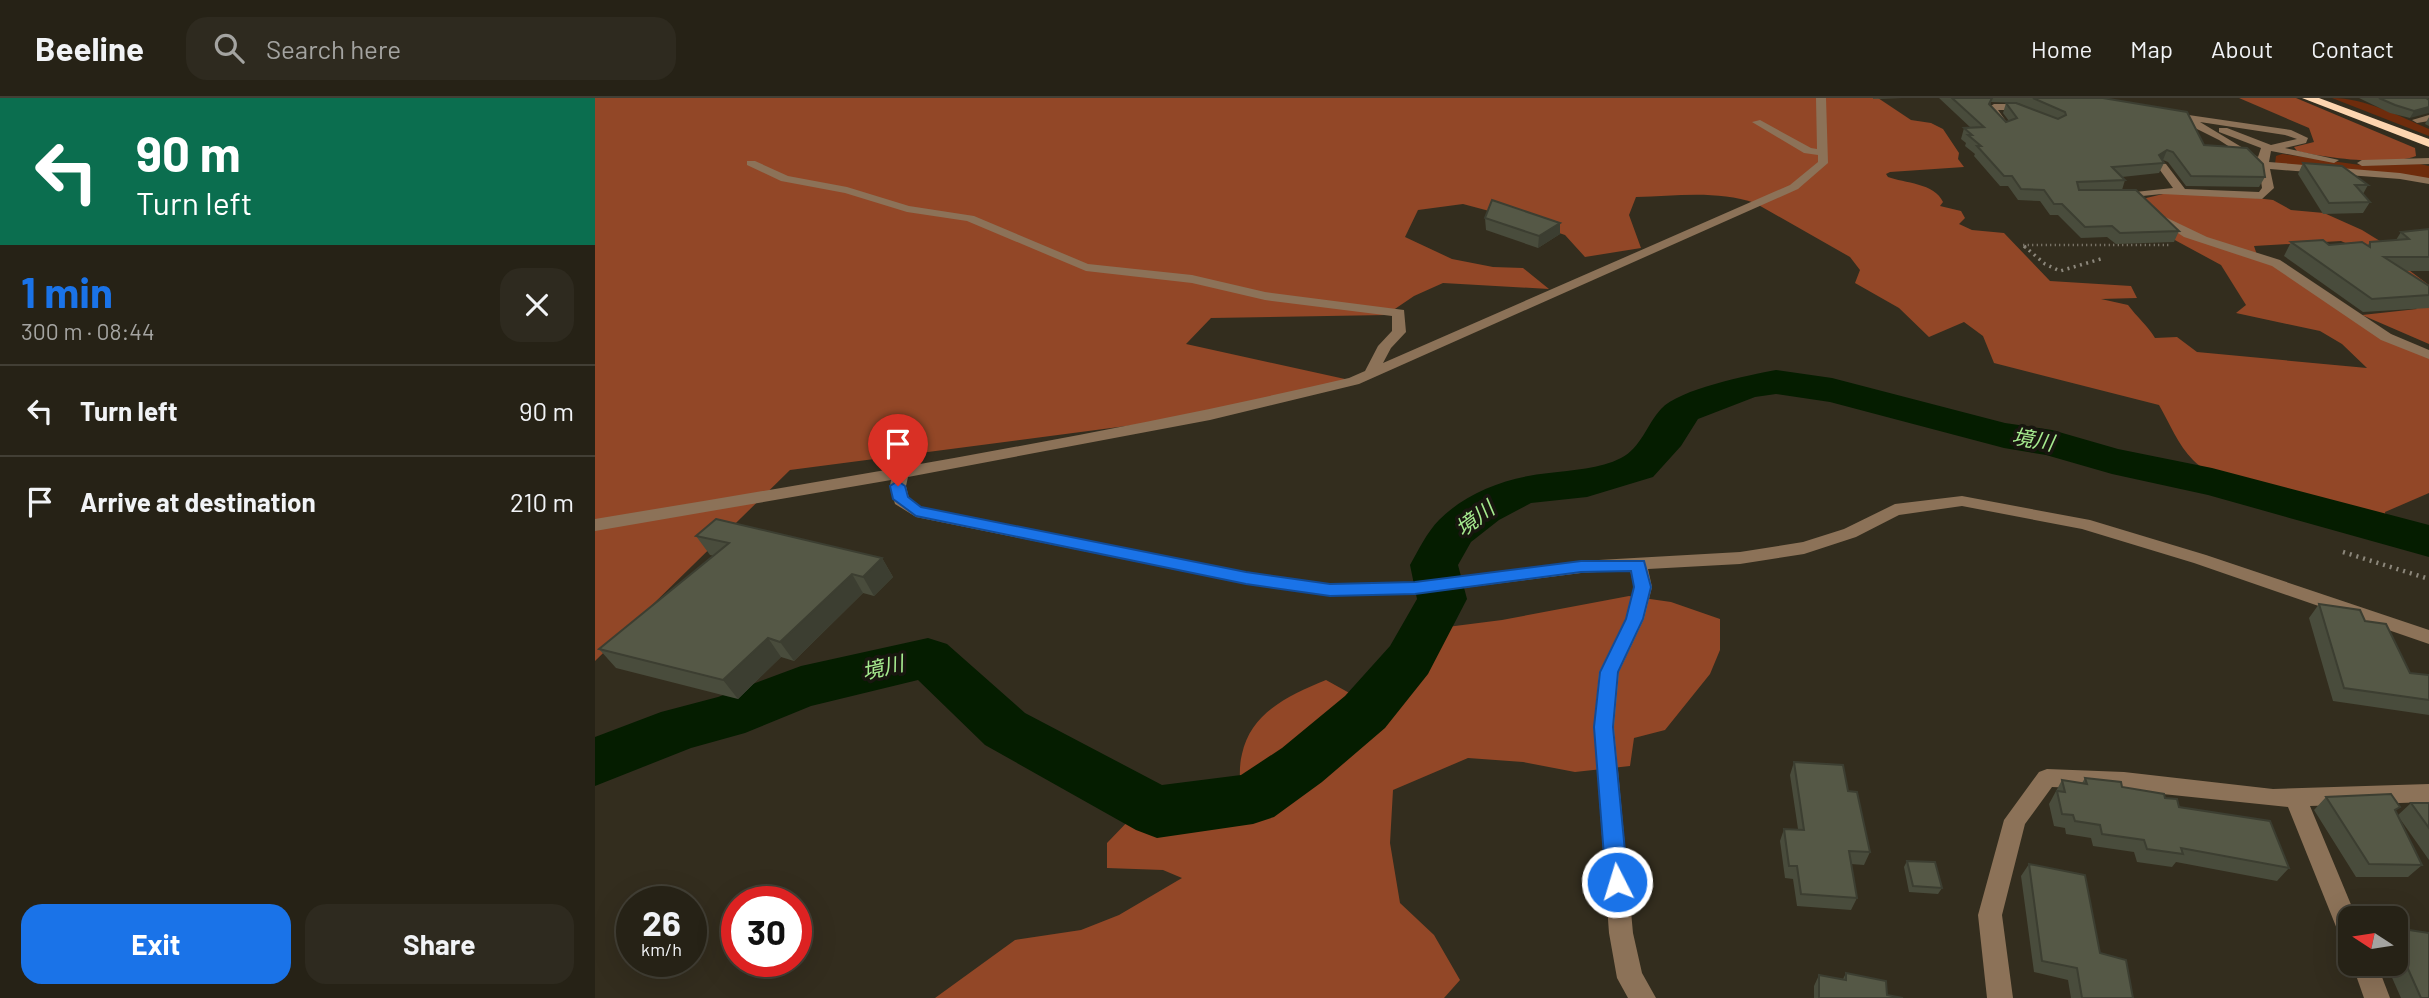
<!DOCTYPE html>
<meta charset="utf-8">
<style>
:root{--surface:#262216;--page:#2e2a1f;--text:#f1f3f6;--muted:#a4a4a1;--line:#423f35;--accent:#1a73e8}
body{margin:0;font-family:Barlow,"Noto Sans JP",sans-serif;background:var(--page);color:var(--text);height:100vh;display:flex;flex-direction:column;font-size:26px;white-space:nowrap}
*{box-sizing:border-box;margin:0}
p{font-size:23px;color:var(--muted)}
.icon{flex:none;width:38px;height:38px;fill:none;stroke:currentColor;stroke-width:2;stroke-linecap:round;stroke-linejoin:round}
.map{position:relative;flex:1;overflow:hidden}
.drawer{display:flex;flex-direction:column;background:var(--surface);width:595px}
.drawer>*{flex:none}
.guide{background:#0b6e4f;color:#fff;overflow:hidden}
.needle{width:46px;rotate:282deg}
.tools{position:absolute;left:1743px;top:808px;display:grid;gap:14px}
.tools a{display:grid;place-items:center;width:70px;height:70px;border-radius:14px;background:var(--surface);box-shadow:0 7px 28px #0002,0 0 0 2px var(--line);font-size:35px}
.speed{position:absolute;left:21px;top:788px;display:flex;gap:14px;font-size:35px;font-weight:700;text-align:center}
.speed>*{display:grid;place-content:center;width:91px;height:91px;border-radius:50%;background:var(--surface);box-shadow:0 7px 28px #0002,0 0 0 2px var(--line);line-height:1}
.speed small{font-size:18px;font-weight:400}
.speed .limit{border:10px solid #d22;background:#fff;color:#111}
.pin{position:absolute;display:grid;place-items:center;width:60px;height:60px;color:#fff;margin:-72px -30px;border-radius:50% 50% 50% 0;rotate:-45deg;box-shadow:0 0 7px #0007}
.pin .icon{rotate:45deg}
.me{position:absolute;width:77px;margin:-38px;rotate:355deg;stroke-linejoin:round;filter:drop-shadow(0 0 5px #0008)}
.turn{display:flex;align-items:center;gap:24px;height:147px;padding:0 21px;font-size:32px}
.turn .icon{width:91px;height:91px;stroke-width:2.5}
.turn b{display:block;font-size:49px;line-height:60px}
.round{display:grid;place-items:center;flex:none;width:74px;height:74px;border-radius:21px;background:var(--page)}
.headline{display:flex;align-items:center;justify-content:space-between;height:119px;padding:0 21px}
h1{font-size:42px;font-weight:700;line-height:52px;color:var(--accent)}
.cta{display:flex;gap:14px;margin-top:auto;padding:14px 21px}
.cta a{flex:1;height:80px;border-radius:21px;background:var(--accent);color:#fff;font-size:28px;font-weight:700;line-height:80px;text-align:center}
.cta a+a{background:var(--page);color:var(--text)}
ul{padding:0;list-style:none}
li{display:flex;align-items:center;gap:21px;height:91px;padding:0 21px;border-top:2px solid var(--line)}
li div{flex:1}
li b{display:block;font-size:26px}
li em{font-style:normal}
header{display:flex;align-items:center;gap:42px;box-sizing:border-box;height:98px;padding:0 35px;background:var(--surface);border-bottom:2px solid var(--line)}
header strong{font-size:33px}
nav{display:flex;gap:38px;margin-inline-start:auto;font-size:24px}
.search{width:490px;height:63px;background:var(--page);display:flex;align-items:center;gap:18px;box-sizing:border-box;padding:0 24px;border-radius:21px;color:var(--muted);font-size:26px}
main{display:flex;flex:1;min-height:0}
.map>svg:first-child{display:block}
</style>
<header>
<strong>Beeline</strong>
<div class="search"><svg class="icon" aria-label="search" viewBox="0 0 24 24"><circle cx="10" cy="10" r="6"/><path d="M15 15l6 6"/></svg>Search here</div>
<nav><a>Home</a><a>Map</a><a>About</a><a>Contact</a></nav>
</header>
<main>
<section class="drawer">
<div class="guide">
<div class="turn"><svg class="icon" aria-label="left" viewBox="0 0 24 24"><path d="M17 20v-9H6M10 6l-5 5 5 5"/></svg><div><b>90 m</b>Turn left</div></div>
</div>
<div class="headline"><div><h1>1 min</h1><p>300 m · 08:44</p></div><a class="round"><svg class="icon" aria-label="close" viewBox="0 0 24 24"><path d="M6 6l12 12M18 6L6 18"/></svg></a></div>
<ul>
<li><svg class="icon" aria-label="left" viewBox="0 0 24 24"><path d="M17 20v-9H6M10 6l-5 5 5 5"/></svg><div><b>Turn left</b></div><em>90 m</em></li>
<li><svg class="icon" aria-label="arrive" viewBox="0 0 24 24"><path d="M6 21V4h12l-3 4 3 4H6"/></svg><div><b>Arrive at destination</b></div><em>210 m</em></li>
</ul>
<div class="cta"><a>Exit</a><a>Share</a></div>
</section>
<div class="map">
<svg width="1834" height="900" viewBox="0 0 1834 900">
<rect width="100%" height="100%" fill="#332d1e"/>
<g fill="#6e2c0c">
<path d="M1737 0C1770 0 1804 18 1834 31V38Z"/>
<polygon points="1687,56 1765,67 1825,66 1834,68 1834,82 1680,66 1681,58"/>
</g>
<g fill="#924727">
<path d="M0 0H1283L1316 22 1336 25 1348 31 1364 55 1363 61 1369 69 1295 74 1291 76 1293 79C1309 85 1340 85 1348 104L1345 108 1366 113 1370 120 1364 126 1377 132 1409 135 1455 183 1536 188 1542 200 1506 201 1533 207C1542 219 1552 227 1560 240L1582 239 1602 254 1772 270 1747 246 1725 233 1641 215 1651 207 1626 167 1565 134 1543 102 1572 95 1661 100 1678 102 1696 112 1729 115 1767 132 1793 148 1807 167 1834 187V246L1767 217 1822 211 1771 173 1757 148 1746 143 1659 148 1662 157 1742 207 1834 257V395L1790 414 1792 427C1744 414 1631 395 1598 362 1583 347 1575 326 1564 307L1399 265 1388 238 1369 224 1334 239 1304 210 1260 185 1265 172 1255 159 1160 105C1122 92 1081 98 1041 99L1034 117 1046 150 990 159 970 137 913 118 868 106 823 112 810 139 857 161 898 169 928 170 954 191 848 185 819 198 791 217 616 220 591 246 759 283 615 317 195 372 0 563Z"/>
<path d="M1644 0H1701L1820 50 1821 58C1795 68 1729 60 1702 53L1699 49 1719 44 1714 30Z"/>
<path d="M1034 498 1076 504 1125 521V552L1115 576 1070 632 1039 640 1035 668 980 674 928 664 873 660 798 692 795 745 805 805 839 837 865 882 849 900H340L420 842 486 832 524 817 587 780 568 772 512 770V745L538 718 589 692 645 690C645 679 644 667 647 656 656 614 695 597 731 582L758 597 796 602 827 558 852 529 907 522Z"/>
</g>
<g fill="none" stroke-linecap="round" stroke-linejoin="round">
<path fill="#051d00" fill-rule="evenodd" d="M1181 272 1237 280 1410 325 1457 332 1523 351 1617 370 1834 427V459L1613 397 1517 376 1451 357 1409 350 1235 304 1181 296 1160 299 1103 321 1086 348 1058 379 992 399 936 405 904 422 876 444 863 467 872 501 833 576 790 630 727 684 679 719 658 726 562 740 541 732 390 647 323 582 216 608 150 635 96 650 0 688V639L66 614 123 599 206 568 333 540 352 546 430 615 567 687 646 677 687 650 750 598 795 548 822 501 815 467C823 453 832 434 844 422 873 393 914 379 954 375 977 372 1005 371 1026 360 1046 350 1052 326 1066 311 1084 291 1154 277 1181 272Z"/>
<polyline stroke="#8c877b" stroke-width="2.5" stroke-dasharray="1 3.5" stroke-linecap="butt" points="1431,150 1428,147 1576,147"/>
<polyline stroke="#8c877b" stroke-width="3.5" stroke-dasharray="2 4.5" stroke-linecap="butt" points="1429,148 1450,166 1465,173 1509,160"/>
<polyline stroke="#8c877b" stroke-width="4.5" stroke-dasharray="2 5" stroke-linecap="butt" points="1748,454 1834,481"/>
<g fill="#8c7258" fill-rule="evenodd">
<path d="M1221 0H1231L1233 65 1203 91 764 286 615 322 313 379 311 388 314 400 326 409 651 474 735 486 820 484 986 463 1145 454 1208 444 1249 431 1300 406 1367 398 1495 422 1611 457 1834 532V546L1599 465 1487 431 1367 408 1304 417 1261 439 1209 456 1145 466 1053 471 1057 489 1049 521 1024 574 1019 629 1038 835 1047 875 1061 900H1033L1022 880 1014 835 999 629 1004 574 1031 521 1039 489 1035 472 986 475 820 496 735 498 651 486 321 419 300 406 295 388 296 382 0 433V421C252 379 505 338 754 280L770 273 783 248 797 233V218L670 202 597 185 491 173 372 123 312 114 250 95 186 83 152 67V63H160L193 78 252 89 314 108 379 118 493 166 597 177 670 194 809 212 811 234 796 250 788 265 1195 87 1223 64V57L1209 55 1157 24 1165 22 1216 50 1222 51Z"/>
<polygon points="1419,6 1436,14 1431,17 1418,12 1403,12 1416,30 1407,32 1393,14 1394,9 1399,6"/>
<path d="M1573 14 1696 32 1713 40 1711 45 1690 50 1744 62 1739 65 1676 53 1674 64 1805 75 1834 80V86L1805 81 1675 71 1679 90 1667 101 1567 96 1517 101 1515 99 1521 96 1578 90 1562 68 1567 65 1571 66 1590 91 1664 94 1667 90 1664 68 1624 42 1596 28 1598 24 1570 19V15ZM1605 24 1690 37 1702 41 1676 47 1632 30H1624V34L1666 50 1663 59Z"/>
<polygon points="1834,17 1834,23 1822,25 1817,22"/>
<polygon points="1834,60 1834,66 1767,68 1762,65 1767,62"/>
<polygon points="1566,117 1612,139 1685,162 1796,236 1834,252 1834,261 1786,242 1677,168 1589,139 1560,120"/>
<polygon points="1452,671 1529,674 1678,691 1834,686 1834,704 1715,708 1762,821 1755,821 1755,845 1746,841 1693,709 1529,692 1457,689 1430,726 1407,817 1418,900 1392,900 1383,817 1409,722 1444,674"/>
<polygon points="1757,866 1782,866 1795,900 1769,900"/>
</g>
<polygon fill="#fdd6b0" fill-rule="evenodd" points="1707,0 1724,0 1834,41 1834,49"/>
</g>
<g fill="#494c3c" fill-rule="evenodd">
<polygon points="1278,0 1308,0 1278,1"/>
<path d="M1344 0H1508L1609 47 1670 79 1664 89 1591 88 1573 64 1568 62 1569 65 1564 75 1527 79 1530 82 1527 92 1584 133 1579 144 1521 146 1512 139 1486 140 1463 117H1455L1445 103 1423 102 1413 88H1405L1379 58 1380 56 1370 48 1371 45 1366 41 1369 30H1376ZM1396 4 1423 5 1446 15 1411 5 1408 15 1414 23 1411 24 1395 7Z"/>
<polygon points="1764,0 1831,0 1815,20 1795,15"/>
<polygon points="1834,19 1834,28 1830,26"/>
<polygon points="1708,65 1773,87 1768,96 1775,104 1768,115 1728,116 1703,76"/>
<polygon points="890,120 965,125 965,136 943,150 891,132"/>
<polygon points="1834,131 1834,173 1810,173 1834,188 1834,210 1768,214 1689,158 1696,144 1772,148 1775,144 1801,142 1806,134"/>
<polygon points="101,438 287,460 298,479 279,498 268,495 199,563 186,559 143,601 21,570 4,551 119,458 115,457"/>
<polygon points="1724,506 1770,523 1815,575 1834,577 1834,617 1738,603 1714,520"/>
<polygon points="1199,664 1253,693 1275,754 1269,767 1256,766 1262,800 1256,812 1202,808 1198,781 1190,780 1185,743 1189,731 1203,731 1195,677"/>
<polygon points="1490,680 1570,700 1694,770 1682,783 1581,764 1577,769 1542,764 1539,754 1498,748 1496,740 1471,736 1470,730 1459,728 1454,706 1467,682 1487,685"/>
<polygon points="1731,699 1800,714 1802,718 1816,705 1834,705 1834,762 1803,718 1827,767 1813,779 1761,779 1719,712"/>
<polygon points="1312,763 1347,790 1343,796 1314,794 1309,769"/>
<polygon points="1434,766 1505,855 1538,900 1476,900 1473,882 1439,874 1426,778"/>
<polygon points="1801,830 1834,900 1806,900 1791,866 1801,866"/>
<polygon points="1251,875 1292,897 1308,900 1219,900 1219,888 1224,877 1248,881"/>
</g>
<g fill="#3c3e31">
<polygon points="1834,9 1834,15 1815,20 1819,13"/>
<polygon points="1572,52 1568,62 1564,57"/>
<polygon points="965,125 965,136 943,150 944,138"/>
<polygon points="287,460 298,479 279,498 268,479"/>
<polygon points="257,476 268,495 199,563 185,544"/>
<polygon points="173,540 186,559 143,601 128,582"/>
</g>
<g fill="#555846" stroke="#3c3e31" stroke-width="2">
<polygon points="1357,0 1397,0 1394,6 1411,24 1422,20 1411,5 1421,5 1463,21 1471,17 1470,14 1438,0 1508,0 1592,14 1609,47 1652,50 1668,66 1670,79 1596,78 1578,54 1572,52 1564,57 1569,65 1517,69 1530,82 1482,84 1484,92 1541,92 1584,133 1525,135 1517,128 1490,129 1467,106 1459,106 1449,92 1426,91 1417,78 1409,78 1382,48 1386,48 1373,37 1377,37 1369,30 1389,29"/>
<polygon points="1784,0 1831,0 1834,2 1834,9 1819,13 1800,7"/>
<polygon points="1708,65 1747,68 1773,87 1760,87 1775,104 1734,105"/>
<polygon points="897,102 965,125 944,138 890,120"/>
<polygon points="1834,131 1834,159 1789,159 1834,188 1834,197 1777,201 1696,144 1728,142 1734,147 1767,144 1775,149 1775,144 1814,141 1806,134"/>
<polygon points="121,421 287,460 268,479 257,476 185,544 173,540 128,582 4,551 134,445 101,438"/>
<polygon points="1724,506 1765,512 1770,523 1791,526 1815,575 1834,577 1834,602 1749,590"/>
<polygon points="1199,664 1248,667 1253,693 1262,694 1275,754 1254,753 1262,800 1206,796 1202,768 1194,768 1189,731 1209,732"/>
<polygon points="1490,680 1526,684 1527,689 1569,696 1570,700 1582,701 1584,709 1675,723 1694,770 1586,750 1588,756 1552,751 1549,742 1507,736 1505,727 1480,723 1478,717 1467,716 1462,693 1470,694 1467,682 1492,686"/>
<polygon points="1796,696 1805,709 1800,712 1827,767 1774,766 1731,699"/>
<polygon points="1816,705 1834,705 1834,730"/>
<polygon points="1312,763 1340,764 1347,790 1318,788"/>
<polygon points="1434,766 1490,777 1505,855 1531,862 1538,900 1487,900 1482,870 1447,863"/>
<polygon points="1801,830 1834,835 1834,900 1826,900 1801,844"/>
<polygon points="1251,875 1291,883 1292,897 1308,900 1224,900 1224,877 1251,882"/>
</g>
<polygon fill="#1a73e8" stroke="#114b97" stroke-width="2" points="303,383 310,388 313,399 326,409 651,474 735,486 820,484 986,463 1049,463 1056,489 1048,521 1023,574 1018,629 1033,784 1030,791 1022,793 1014,791 1011,784 999,629 1005,574 1031,521 1039,489 1036,473 986,474 820,496 735,498 651,486 321,418 298,401 295,388"/>
<g text-anchor="middle" stroke-width="7" stroke-linejoin="round" paint-order="stroke">
<g font-size="21" font-style="italic" fill="#a6eb8f" stroke="#18160f">
<text transform="translate(1438 342) rotate(10)" y="7">境川</text>
<text transform="translate(880 421) rotate(-37)" y="7">境川</text>
<text transform="translate(288 570) rotate(-13)" y="7">境川</text>
</g>
</g>
</svg>
<div class="tools">
<a><svg class="needle" viewBox="-14 -14 28 28"><path d="M0-13l5 13h-10z" fill="#e53935"/><path d="M0 13l5-13h-10z" fill="#a4a4a1"/></svg></a>
</div>
<div class="speed"><div>26<small>km/h</small></div><div class="limit">30</div></div>
<div class="pin" style="left:303px;top:388px;background:#d93025"><svg class="icon" aria-label="arrive" viewBox="0 0 24 24"><path d="M6 21V4h12l-3 4 3 4H6"/></svg></div>
<svg class="me" style="left:1022px;top:784px" viewBox="-20 -20 40 40"><circle r="17" fill="#1a73e8" stroke="#fff" stroke-width="3"/><path d="M0-11L8 9 0 5-8 9z" fill="#fff"/></svg>
</div>
</main>
